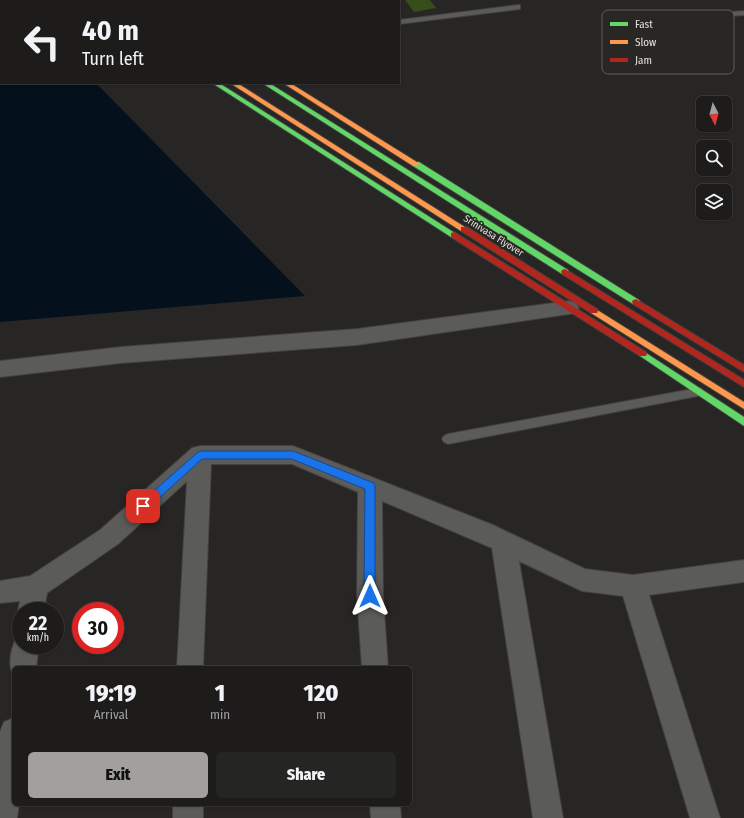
<!DOCTYPE html>
<style>
:root{--surface:#1d1c1b;--page:#252524;--text:#f1f3f6;--muted:#a0a1a3;--line:#3b3a3a;--accent:#a1a09d}
body{margin:0;font-family:"Fira Sans Condensed",sans-serif;background:var(--page);color:var(--text);height:100vh;display:flex;flex-direction:column;font-size:15px;white-space:nowrap}
*{box-sizing:border-box;margin:0}
p{font-size:13px;color:var(--muted)}
.icon{flex:none;width:22px;height:22px;fill:none;stroke:currentColor;stroke-width:2;stroke-linecap:round;stroke-linejoin:round}
.map{position:relative;flex:1;overflow:hidden}
.side{position:absolute;left:12px;top:666px;width:400px;height:140px;display:flex;flex-direction:column;background:var(--surface);border-radius:6px;box-shadow:0 1px 3px #0004,0 0 0 1px var(--line)}
.side>*{flex:none}
.top-card{position:absolute;left:0px;top:0px;width:400px;height:84px;box-shadow:0 1px 3px #0004,0 0 0 1px var(--line);background:#1d1c1b;color:var(--text);overflow:hidden}
.needle{width:26px;rotate:174deg}
.buttons{position:absolute;left:696px;top:96px;display:grid;gap:8px}
.buttons a{display:grid;place-items:center;width:36px;height:36px;border-radius:6px;background:var(--surface);box-shadow:0 1px 3px #0004,0 0 0 1px var(--line);font-size:20px}
.speed{position:absolute;left:12px;top:602px;display:flex;gap:8px;font-size:20px;font-weight:700;text-align:center}
.speed>*{display:grid;place-content:center;width:52px;height:52px;border-radius:50%;background:var(--surface);box-shadow:0 1px 3px #0004,0 0 0 1px var(--line);line-height:1}
.speed small{font-size:10px;font-weight:400}
.speed .limit{border:6px solid #d22;background:#fff;color:#111}
.pin{position:absolute;display:grid;place-items:center;width:34px;height:34px;color:#fff;margin:-17px;border-radius:8px;box-shadow:0 2px 6px #0006}
.me{position:absolute;width:44px;margin:-22px;rotate:0deg;stroke-linejoin:round;filter:drop-shadow(0 0 3px #0008)}
.turn{display:flex;align-items:center;gap:14px;height:84px;padding:0 16px;font-size:18px}
.turn .icon{width:52px;height:52px;stroke-width:2.5}
.turn b{display:block;font-size:28px;line-height:34px}
.eta{display:flex;justify-content:space-evenly;align-items:center;height:68px;text-align:center}
.eta b{font-size:24px;font-weight:800;line-height:28px}
.button{display:flex;gap:8px;margin-top:auto;padding:8px 16px}
.button a{flex:1;height:46px;border-radius:6px;background:var(--accent);color:#111;font-size:16px;font-weight:800;line-height:46px;text-align:center}
.button a+a{background:var(--page);color:var(--text)}
.map>svg:first-child{display:block}
</style>
<div class="map">
<svg width="744" height="818" viewBox="0 0 744 818">
<rect width="100%" height="100%" fill="#272624"/>
<polygon fill="#364e1c" points="405,0 430,0 436,8 414,12"/>
<polygon fill="#04111d" points="0,26 1,83 96,83 305,296 0,322"/>
<g fill="none" stroke-linecap="round" stroke-linejoin="round">
<g stroke="#424140" stroke-width="2">
<g id="lane">
<polygon points="517,5 520,5 520,9 399,24 399,20"/>
<polygon points="744,11 744,15 657,21 653,19 657,17"/>
<polygon points="698,388 702,389 703,392 702,395 698,396 448,444 444,442 442,439 444,436 448,434"/>
</g>
</g>
<g stroke="#424140" stroke-width="2">
<g id="street">
<polygon points="569,301 576,303 579,308 576,313 357,345 121,363 0,377 0,361 121,347 357,329"/>
<polygon points="200,446 293,446 493,525 585,569 633,575 744,560 744,582 649,595 720,818 690,818 623,596 582,591 519,561 563,818 533,818 492,548 382,501 383,596 388,668 362,668 357,596 358,492 292,464 211,464 203,668 177,668 187,481 118,544 47,593 44,611 21,611 21,617 18,611 20,601 0,603 0,581 30,576 100,530 192,448"/>
<path d="M21 635V645H39L36 668H14V677C7 665 11 649 17 636Z"/>
<polygon points="14,718 14,804 19,804 17,818 0,818 0,732 4,722"/>
<rect x="173" y="804" width="30" height="14"/>
<polygon points="370,804 400,804 401,818 371,818"/>
</g>
</g>
<g stroke="#424140" stroke-width="2">
<g id="fast">
<polygon points="82,0 89,0 90,1 83,1"/>
<polygon points="127,0 134,0 135,1 128,1"/>
<polygon points="148,0 154,0 155,1 149,1"/>
<polygon points="212,83 219,83 458,235 454,238 451,237"/>
<polygon points="262,83 269,83 568,270 569,272 568,274 562,274"/>
<polygon points="413,162 419,162 639,300 640,302 639,304 633,304 413,166"/>
<polygon points="643,351 744,417 744,426 640,356 639,354"/>
</g>
</g>
<g stroke="#424140" stroke-width="2">
<g id="slow">
<polygon points="98,0 105,0 106,1 99,1"/>
<polygon points="230,83 237,83 468,229 467,231 461,231"/>
<polygon points="283,83 290,83 420,164 416,166 413,166"/>
<polygon points="594,308 744,402 744,409 591,313 590,311 591,309"/>
</g>
</g>
<g stroke="#424140" stroke-width="2">
<g id="jam">
<polygon points="461,227 467,227 597,309 598,311 597,313 591,313 461,231"/>
<polygon points="454,232 646,352 647,354 646,356 640,356 451,237 451,233"/>
<polygon points="565,269 744,380 744,387 562,274 561,272 562,270"/>
<polygon points="636,299 744,365 744,372 633,304 632,302 633,300"/>
</g>
</g>
<use href="#lane" fill="#5b5b59" fill-rule="evenodd"/>
<use href="#street" fill="#5b5b59" fill-rule="evenodd"/>
<use href="#fast" fill="#63d668" fill-rule="evenodd"/>
<use href="#slow" fill="#ff974d" fill-rule="evenodd"/>
<use href="#jam" fill="#b3261e" fill-rule="evenodd"/>
</g>
<polygon fill="#1a73e8" stroke="#114b97" points="200,451 293,451 374,483 375,486 375,596 373,599 370,601 366,599 364,596 365,489 292,459 202,459 147,509 143,510 140,509 138,506 140,503 197,453"/>
<g text-anchor="middle" stroke-width="4" stroke-linejoin="round" paint-order="stroke">
<g font-size="10" fill="#e2e1de" stroke="#282723">
<text transform="translate(494 235) rotate(32)" y="4">Srinivasa Flyover</text>
</g>
</g>
<rect x="602" y="10" width="132" height="64" rx="6" fill="#282723" stroke="#605f5b" stroke-width="1"/>
<rect x="610" y="22" width="18" height="4" fill="#63d668"/>
<rect x="610" y="40" width="18" height="4" fill="#ff974d"/>
<rect x="610" y="58" width="18" height="4" fill="#b3261e"/>
<g font-size="11" fill="#e2e1de">
<text x="635" y="28">Fast</text>
<text x="635" y="46">Slow</text>
<text x="635" y="64">Jam</text>
</g>
</svg>
<div class="buttons">
<a><svg class="needle" viewBox="-14 -14 28 28"><path d="M0-13l5 13h-10z" fill="#e53935"/><path d="M0 13l5-13h-10z" fill="#a0a1a3"/></svg></a>
<a><svg class="icon" aria-label="search" viewBox="0 0 24 24"><circle cx="10" cy="10" r="6"/><path d="M15 15l6 6"/></svg></a>
<a><svg class="icon" aria-label="layers" viewBox="0 0 24 24"><path d="M12 4l9 5-9 5-9-5zM3 14l9 5 9-5"/></svg></a>
</div>
<div class="speed"><div>22<small>km/h</small></div><div class="limit">30</div></div>
<div class="pin" style="left:143px;top:506px;background:#d93025"><svg class="icon" aria-label="arrive" viewBox="0 0 24 24"><path d="M6 21V4h12l-3 4 3 4H6"/></svg></div>
<svg class="me" style="left:370px;top:596px" viewBox="-20 -20 40 40"><path d="M0-17L14 15 0 8-14 15z" fill="#1a73e8" stroke="#fff" stroke-width="4"/></svg>
<div class="top-card">
<div class="turn"><svg class="icon" aria-label="left" viewBox="0 0 24 24"><path d="M17 20v-9H6M10 6l-5 5 5 5"/></svg><div><b>40 m</b>Turn left</div></div>
</div>
<section class="side">
<div class="eta">
<div><b>19:19</b><p>Arrival</p></div>
<div><b>1</b><p>min</p></div>
<div><b>120</b><p>m</p></div>
</div>
<div class="button"><a>Exit</a><a>Share</a></div>
</section>
</div>
